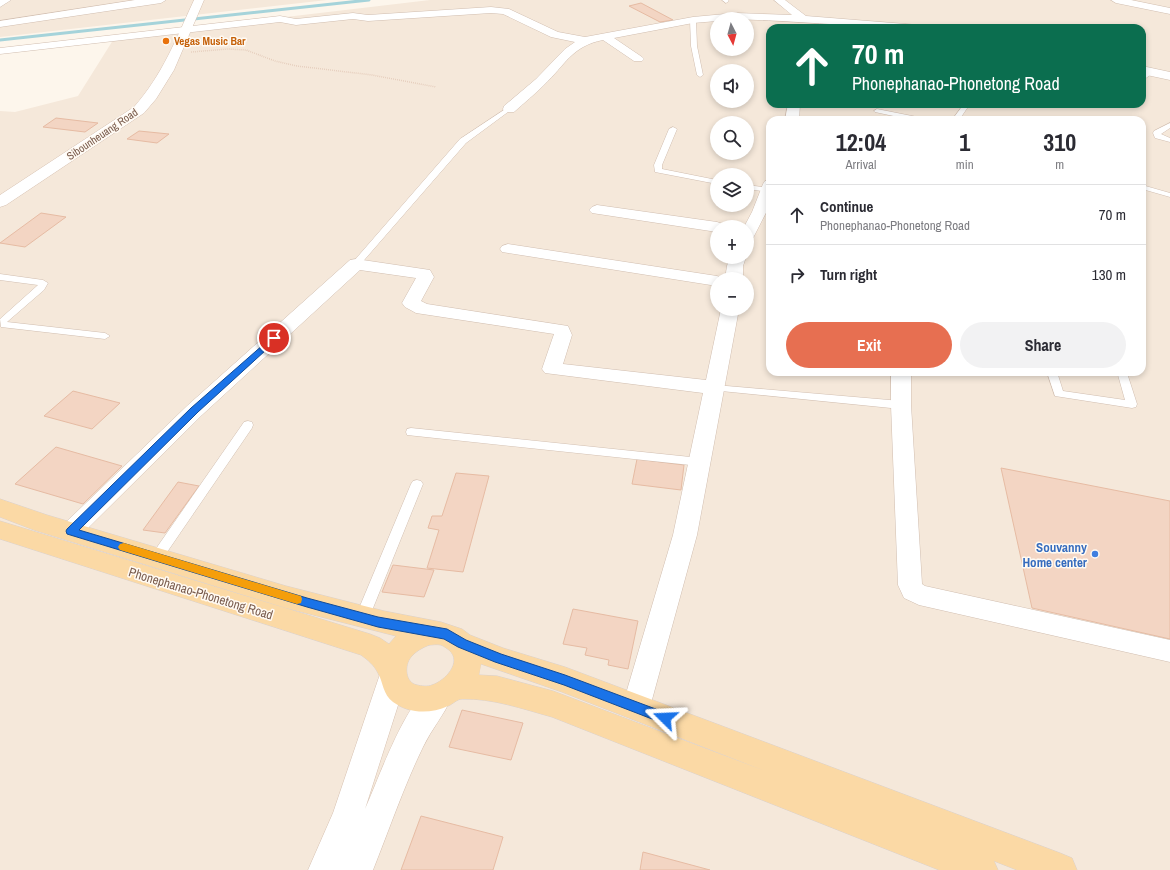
<!DOCTYPE html>
<meta charset="utf-8">
<style>
:root{--surface:#fff;--page:#f2f2f3;--text:#2b2b33;--muted:#7c7c81;--line:#e1e1e2;--accent:#e76f51}
body{margin:0;font-family:"Archivo Narrow",sans-serif;background:var(--page);color:var(--text);height:100vh;display:flex;flex-direction:column;font-size:15px;white-space:nowrap}
*{box-sizing:border-box;margin:0}
p{font-size:13px;color:var(--muted)}
.icon{flex:none;width:22px;height:22px;fill:none;stroke:currentColor;stroke-width:2;stroke-linecap:round;stroke-linejoin:round}
.map{position:relative;flex:1;overflow:hidden}
.details{position:absolute;left:766px;top:116px;width:380px;height:260px;display:flex;flex-direction:column;background:var(--surface);border-radius:12px;box-shadow:0 2px 6px #0003}
.details>*{flex:none}
.banner{position:absolute;left:766px;top:24px;width:380px;height:84px;border-radius:12px;box-shadow:0 2px 6px #0003;background:#0b6e4f;color:#fff;overflow:hidden}
.needle{width:26px;rotate:174deg}
.controls{position:absolute;left:710px;top:12px;display:grid;gap:8px}
.controls a{display:grid;place-items:center;width:44px;height:44px;border-radius:50%;background:var(--surface);box-shadow:0 2px 6px #0003;font-size:20px}
.pin{position:absolute;display:grid;place-items:center;width:34px;height:34px;color:#fff;margin:-17px;border:2px solid #fff;border-radius:50%;box-shadow:0 1px 4px #0007}
.me{position:absolute;width:44px;margin:-22px;rotate:291deg;stroke-linejoin:round;filter:drop-shadow(0 0 3px #0008)}
.turn{display:flex;align-items:center;gap:14px;height:84px;padding:0 20px;font-size:18px}
.turn .icon{width:52px;height:52px;stroke-width:2.5}
.turn b{display:block;font-size:28px;line-height:34px}
.eta{display:flex;justify-content:space-evenly;align-items:center;height:68px;text-align:center}
.eta b{font-size:24px;font-weight:800;line-height:28px}
.cta{display:flex;gap:8px;margin-top:auto;padding:8px 20px}
.cta a{flex:1;height:46px;border-radius:24px;background:var(--accent);color:#fff;font-size:16px;font-weight:800;line-height:46px;text-align:center}
.cta a+a{background:var(--page);color:var(--text)}
ul{padding:0;list-style:none}
li{display:flex;align-items:center;gap:12px;height:60px;padding:0 20px;border-top:1px solid var(--line)}
li div{flex:1}
li b{display:block;font-size:15px}
li em{font-style:normal}
.map>svg:first-child{display:block}
</style>
<div class="map">
<svg width="1170" height="870" viewBox="0 0 1170 870">
<rect width="100%" height="100%" fill="#fdf6ec"/>
<g fill="#f5e8da" fill-rule="evenodd">
<polygon points="0,0 327,0 0,37"/>
<path d="M430 0H1170V870H0V111L15 112 78 96 115 37ZM717 19H747V49H717ZM770 28H1142V104H770ZM717 71H747V101H717ZM770 120H1142V372H770ZM717 123H747V153H717ZM717 175H747V205H717ZM717 227H747V257H717ZM717 279H747V309H717Z"/>
</g>
<g fill="none" stroke-linecap="round" stroke-linejoin="round">
<polyline stroke="#a5d3da" stroke-width="3" points="0,40 369,0"/>
</g>
<g fill="#f3d5c3" stroke="#e6bba3">
<polygon points="641,3 673,20 660,22 629,6"/>
<polygon points="56,118 98,123 85,132 43,127"/>
<polygon points="139,131 169,134 157,143 127,139"/>
<polygon points="41,213 66,217 25,247 0,243"/>
<polygon points="73,391 120,403 92,429 44,416"/>
<polygon points="56,447 122,466 83,504 15,484"/>
<polygon points="637,459 684,465 681,490 632,484"/>
<polygon points="1001,468 1170,501 1170,639 1032,608"/>
<polygon points="456,473 489,476 463,572 427,568 439,530 428,528 432,516 442,516"/>
<polygon points="178,482 199,486 165,533 143,530"/>
<polygon points="393,565 434,570 424,597 382,592"/>
<polygon points="573,609 638,621 628,669 608,665 609,660 585,655 587,648 563,644"/>
<polygon points="462,710 523,723 511,760 449,747"/>
<polygon points="421,816 503,837 493,870 401,870"/>
<polygon points="643,852 710,870 640,870"/>
</g>
<g fill="none" stroke-linecap="round" stroke-linejoin="round">
<g stroke="#d1beb0" stroke-width="1">
<g id="lane">
<polygon points="722,0 728,0 729,1 726,3"/>
<polygon points="693,18 696,20 697,46 703,75 700,77 697,75 691,46 690,20"/>
<polygon points="1149,71 1154,72 1142,81 1142,76"/>
<polygon points="964,104 970,104 959,120 952,120"/>
<polygon points="1105,104 1112,104 1109,106"/>
<polygon points="507,108 512,109 466,143 359,266 353,266 352,264 353,262 460,139"/>
<polygon points="877,109 922,118 925,120 912,120 875,112 874,111"/>
<polygon points="1170,123 1170,128 1161,134 1170,138 1170,142 1155,138 1153,133 1154,131"/>
<polygon points="673,127 677,129 662,165 662,169 717,180 717,184 655,172 654,165 669,129"/>
<polygon points="747,185 770,188 770,192 747,189"/>
<polygon points="1142,185 1170,193 1170,197 1142,189"/>
<polygon points="0,274 43,280 48,283 44,290 7,322 105,333 110,336 105,339 1,327 0,319 38,285 0,280"/>
<polygon points="1047,372 1057,372 1063,391 1125,400 1118,375 1122,372 1127,373 1137,404 1136,407 1132,408 1055,396"/>
<polygon points="715,385 901,401 905,402 906,405 905,408 901,409 711,390 710,388 711,386"/>
<polygon points="248,421 252,422 253,425 252,428 161,561 157,562 153,561 151,557 153,553 244,422"/>
<polygon points="411,428 700,458 704,459 706,462 704,465 700,466 407,435 406,432 407,429"/>
<polygon points="417,480 421,481 423,484 369,618 367,622 362,624 357,622 355,618 411,484 413,481"/>
</g>
</g>
<g stroke="#d1beb0" stroke-width="1">
<g id="street">
<polygon points="0,0 11,0 0,7"/>
<polygon points="135,0 166,0 161,3 0,27 0,21"/>
<path d="M774 0H785L806 16 918 25 923 28C854 28 785 19 717 19V21L693 23 614 38 642 57 644 59 642 61H634L603 40C572 46 565 65 544 85 535 94 524 103 514 112H504L503 109 504 106 536 79 565 49 575 42 551 37 503 14 491 13 368 21 353 19 296 25 280 22 0 54V48L280 16 296 19 353 13 368 15 491 7 509 9 558 32 585 37 693 17 736 13 792 15Z"/>
<polygon points="1111,0 1131,0 1170,8 1170,14 1116,3"/>
<polygon points="1142,66 1170,72 1170,80 1142,74"/>
<polygon points="788,104 800,104 799,120 785,120"/>
<polygon points="770,180 770,205 753,238 747,240 747,227 744,227 752,212 763,184 765,181"/>
<polygon points="597,205 717,222 723,224 725,227 717,227 717,232 592,213 589,210 592,207"/>
<polygon points="508,244 717,276 724,279 717,279 717,286 502,252 500,249 502,246"/>
<polygon points="730,257 746,257 743,266 743,279 725,279 727,266"/>
<polygon points="356,259 430,270 434,277 421,301 427,304 568,326 572,335 563,364 706,380 721,309 739,309 697,535 650,707 646,716 636,720 626,716 622,707 673,535 703,393 545,373 542,369 554,334 416,313 405,307 402,303 416,278 360,270 202,415 79,537 71,540 63,537 59,531 63,525 188,405 350,260"/>
<polygon points="891,372 911,372 911,405 922,584 925,586 1170,640 1170,662 919,605 904,598 898,585 891,405"/>
</g>
</g>
<g stroke="#d6c0b0" stroke-width="1">
<g id="secondary">
<path d="M194 0H204L174 70 156 99 144 113 6 205 0 207V195L134 107C163 74 176 39 194 0Z"/>
<path d="M393 664 403 668 407 677 365 809C380 775 401 714 427 689 430 686 434 685 438 684L448 688 452 697C444 715 431 730 423 747 404 786 389 830 373 870H308L333 813 379 677 383 668Z"/>
</g>
</g>
<g stroke="#dad1cd" stroke-width="1">
<path id="primary" d="M0 499 47 515 286 586 384 611 441 622 462 629 470 635 503 648 565 667 1060 853 1072 858 1077 870H1017L994 861 998 870H939L552 717C523 709 492 698 462 699 457 699 453 704 448 706 430 714 410 714 393 702 383 695 383 682 378 673 374 665 368 660 361 655L0 539V521L370 634 380 638 389 644 396 636 286 608 34 530 0 517ZM429 645C432 645 437 644 441 645 444 646 446 648 449 650 463 662 445 681 432 685 428 687 421 686 417 685 405 683 404 665 411 657 416 651 422 648 429 645ZM481 664 562 692 773 774 553 691 497 676 479 675Z"/>
</g>
<polyline stroke="#d9b8a5" stroke-width="1.5" stroke-dasharray="0.5 1.5" stroke-linecap="butt" points="191,52 228,49 246,50 275,61 297,66 372,75 436,87"/>
<use href="#lane" fill="#fff" fill-rule="evenodd"/>
<use href="#street" fill="#fff" fill-rule="evenodd"/>
<use href="#secondary" fill="#fff" fill-rule="evenodd"/>
<use href="#primary" fill="#fbd9a5" fill-rule="evenodd"/>
</g>
<polygon fill="#1a73e8" stroke="#114b97" points="274,336 277,337 277,340 198,412 79,530 307,598 378,617 447,629 466,640 501,654 565,675 669,714 671,718 669,722 665,724 564,685 495,662 458,647 444,639 378,627 307,607 67,534 66,531 67,529 191,408 272,337"/>
<polygon fill="#f59e0b" points="124,543 297,595 301,596 302,599 301,603 297,604 120,550 118,547 120,544"/>
<circle fill="#e8710a" stroke="#fffaf3" stroke-width="1.5" cx="166" cy="41" r="4"/>
<circle fill="#3f7fe0" stroke="#fffaf3" stroke-width="1.5" cx="1095" cy="554" r="4"/>
<g text-anchor="middle" stroke-width="3" stroke-linejoin="round" paint-order="stroke">
<g font-size="11" font-weight="bold" fill="#c56008" stroke="#fffaf3" text-anchor="start">
<text x="174" y="45">Vegas Music Bar</text>
</g>
<g font-size="11" fill="#7a5c4d" stroke="#fffaf3">
<text transform="translate(102 134) rotate(-34)" y="4">Sibounheuang Road</text>
</g>
<g font-size="13" font-weight="bold" fill="#366cbe" stroke="#fffaf3" text-anchor="end">
<text x="1087" y="552">Souvanny<tspan x="1087" dy="15">Home center</tspan></text>
</g>
<g font-size="13" fill="#7a5c4d" stroke="#fffaf3">
<text transform="translate(201 593) rotate(17)" y="5">Phonephanao-Phonetong Road</text>
</g>
</g>
</svg>
<div class="controls">
<a><svg class="needle" viewBox="-14 -14 28 28"><path d="M0-13l5 13h-10z" fill="#e53935"/><path d="M0 13l5-13h-10z" fill="#7c7c81"/></svg></a>
<a><svg class="icon" aria-label="sound" viewBox="0 0 24 24"><path d="M4 9h4l5-4v14l-5-4H4zM17 9q2 3 0 6"/></svg></a>
<a><svg class="icon" aria-label="search" viewBox="0 0 24 24"><circle cx="10" cy="10" r="6"/><path d="M15 15l6 6"/></svg></a>
<a><svg class="icon" aria-label="layers" viewBox="0 0 24 24"><path d="M12 4l9 5-9 5-9-5zM3 14l9 5 9-5"/></svg></a>
<a>+</a>
<a>−</a>
</div>
<div class="pin" style="left:274px;top:338px;background:#d93025"><svg class="icon" aria-label="arrive" viewBox="0 0 24 24"><path d="M6 21V4h12l-3 4 3 4H6"/></svg></div>
<svg class="me" style="left:665px;top:718px" viewBox="-20 -20 40 40"><path d="M0-17L14 15 0 8-14 15z" fill="#1a73e8" stroke="#fff" stroke-width="4"/></svg>
<div class="banner">
<div class="turn"><svg class="icon" aria-label="ahead" viewBox="0 0 24 24"><path d="M12 20V5M6 11l6-6 6 6"/></svg><div><b>70 m</b>Phonephanao-Phonetong Road</div></div>
</div>
<section class="details">
<div class="eta">
<div><b>12:04</b><p>Arrival</p></div>
<div><b>1</b><p>min</p></div>
<div><b>310</b><p>m</p></div>
</div>
<ul>
<li><svg class="icon" aria-label="ahead" viewBox="0 0 24 24"><path d="M12 20V5M6 11l6-6 6 6"/></svg><div><b>Continue</b><p>Phonephanao-Phonetong Road</p></div><em>70 m</em></li>
<li><svg class="icon" aria-label="right" viewBox="0 0 24 24"><path d="M7 20v-9h11M14 6l5 5-5 5"/></svg><div><b>Turn right</b></div><em>130 m</em></li>
</ul>
<div class="cta"><a>Exit</a><a>Share</a></div>
</section>
</div>
